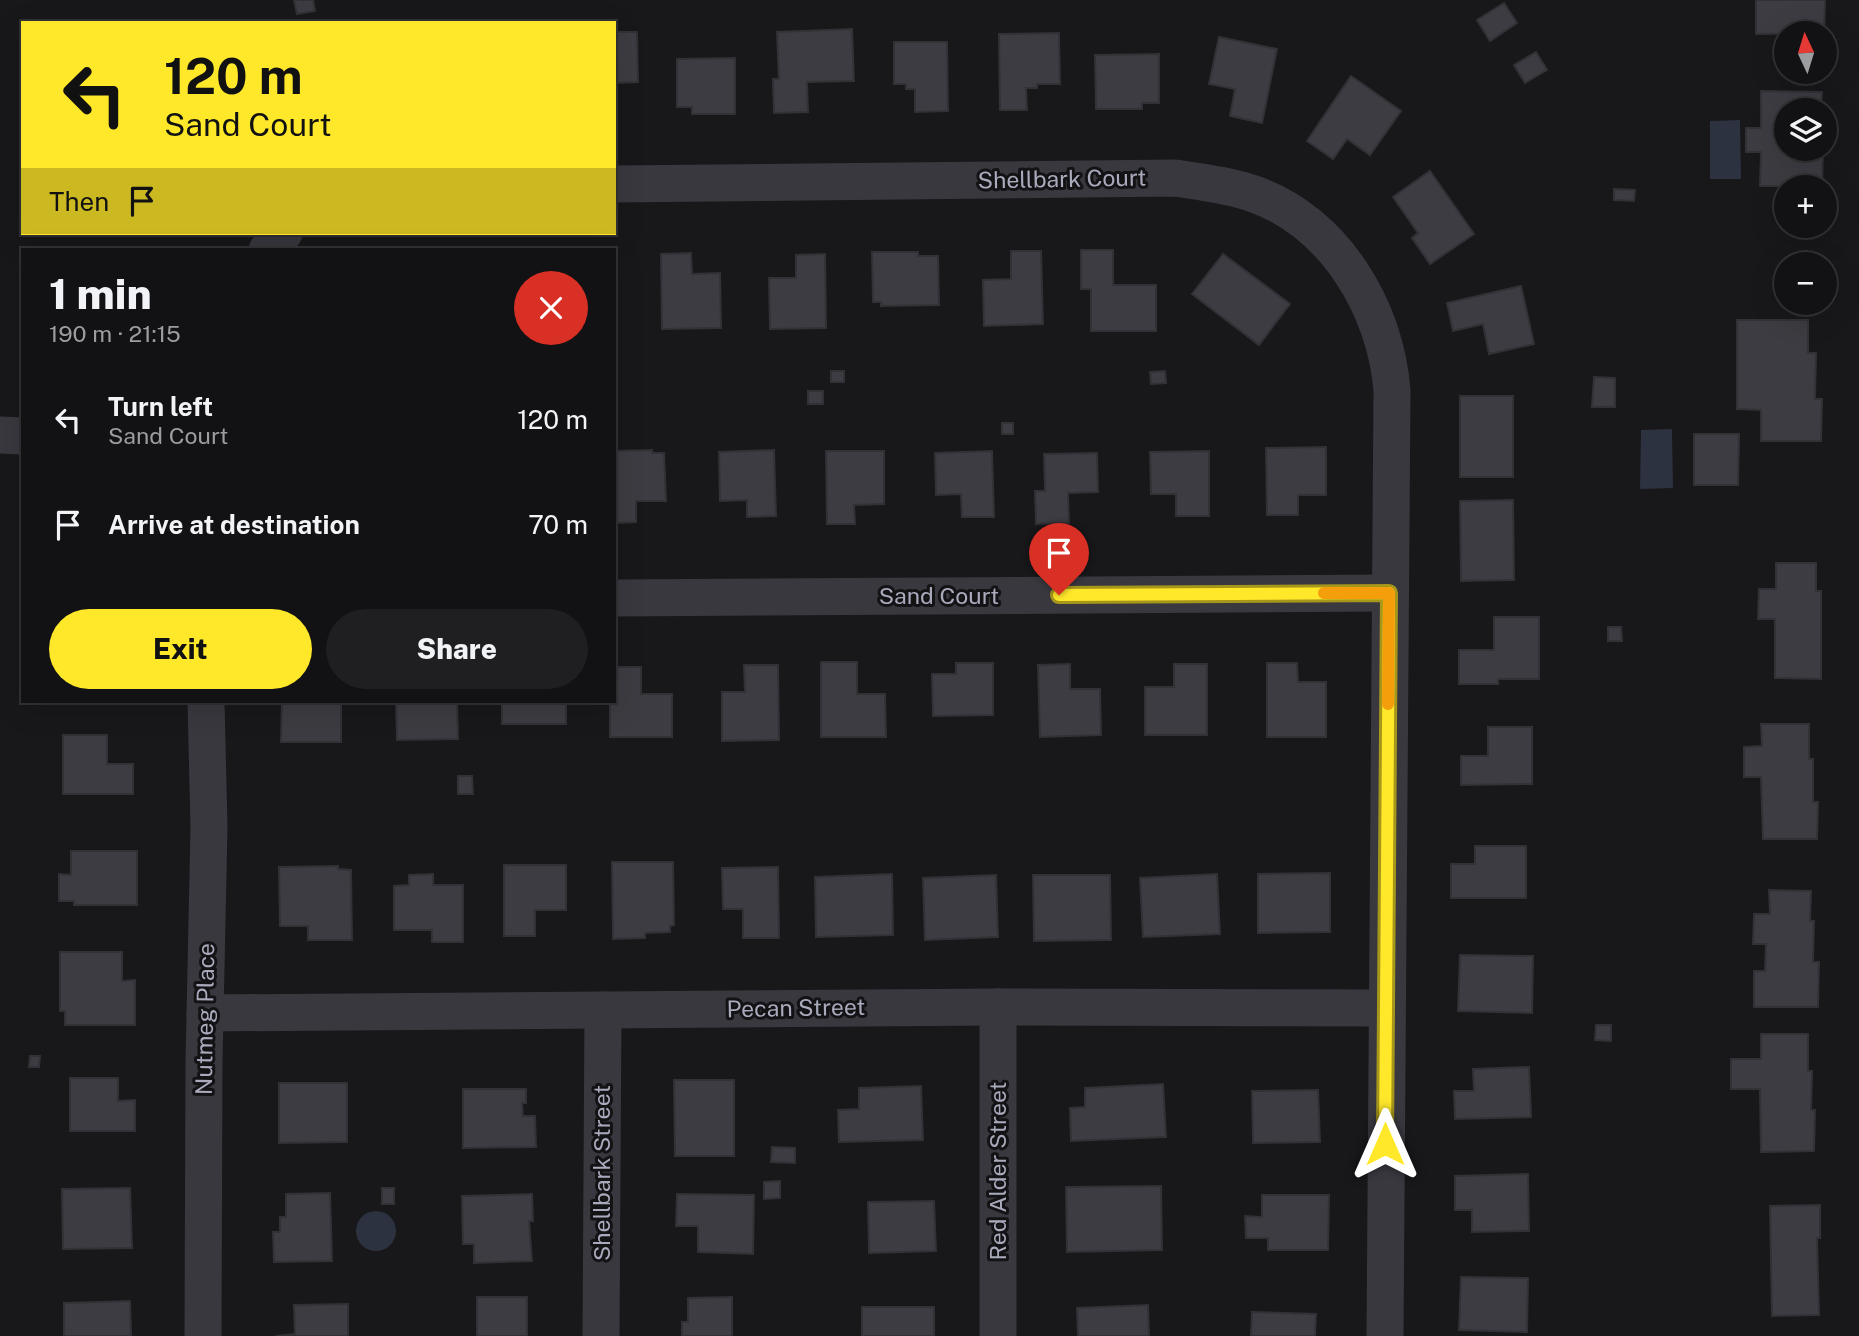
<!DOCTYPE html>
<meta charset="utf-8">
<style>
:root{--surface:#121114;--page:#1f1f22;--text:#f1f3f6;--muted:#9c9da0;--line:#313134;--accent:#ffe82a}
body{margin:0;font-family:"Public Sans",sans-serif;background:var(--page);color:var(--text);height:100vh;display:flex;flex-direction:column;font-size:26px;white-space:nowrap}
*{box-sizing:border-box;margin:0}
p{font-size:23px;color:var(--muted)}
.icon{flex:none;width:38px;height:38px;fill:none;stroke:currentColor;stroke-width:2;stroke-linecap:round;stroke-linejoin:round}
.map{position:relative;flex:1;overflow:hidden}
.drawer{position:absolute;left:21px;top:248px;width:595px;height:455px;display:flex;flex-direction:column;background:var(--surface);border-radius:0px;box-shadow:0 7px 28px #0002,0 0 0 2px var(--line)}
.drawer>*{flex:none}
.hud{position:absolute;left:21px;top:21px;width:595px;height:214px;border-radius:0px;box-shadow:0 7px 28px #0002,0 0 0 2px var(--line);background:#ffe82a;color:#111;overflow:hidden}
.needle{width:46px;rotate:356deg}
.controls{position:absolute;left:1774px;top:21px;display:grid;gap:14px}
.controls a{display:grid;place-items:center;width:63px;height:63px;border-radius:50%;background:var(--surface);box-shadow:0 7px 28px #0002,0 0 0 2px var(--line);font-size:35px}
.pin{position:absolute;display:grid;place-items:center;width:60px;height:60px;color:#fff;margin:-72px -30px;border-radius:50% 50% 50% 0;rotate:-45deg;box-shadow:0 0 7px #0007}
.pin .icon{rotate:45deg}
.me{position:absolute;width:77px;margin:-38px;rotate:0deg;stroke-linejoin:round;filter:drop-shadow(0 0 5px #0008)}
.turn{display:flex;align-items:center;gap:24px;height:147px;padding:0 28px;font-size:32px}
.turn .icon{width:91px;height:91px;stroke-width:2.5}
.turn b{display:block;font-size:49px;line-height:60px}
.then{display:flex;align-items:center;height:66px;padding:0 28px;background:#0003;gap:14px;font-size:26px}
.round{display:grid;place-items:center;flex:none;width:74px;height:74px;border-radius:37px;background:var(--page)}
.overview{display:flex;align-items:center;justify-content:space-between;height:119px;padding:0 28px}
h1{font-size:42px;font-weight:800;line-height:52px}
.primary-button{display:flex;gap:14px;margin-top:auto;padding:14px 28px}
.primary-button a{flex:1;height:80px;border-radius:42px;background:var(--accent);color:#111;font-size:28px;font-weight:800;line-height:80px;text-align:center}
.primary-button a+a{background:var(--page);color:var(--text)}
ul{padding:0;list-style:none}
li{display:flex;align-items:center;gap:21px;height:105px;padding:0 28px}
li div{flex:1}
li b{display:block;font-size:26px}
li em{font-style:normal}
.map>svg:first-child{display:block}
</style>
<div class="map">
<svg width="1859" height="1336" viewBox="0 0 1859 1336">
<rect width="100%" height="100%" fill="#18171a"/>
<g fill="#2c323f">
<polygon points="1740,120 1741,179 1710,179 1710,121"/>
<polygon points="1672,429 1673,488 1640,489 1641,430"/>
<circle cx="376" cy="1231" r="20"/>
</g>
<g fill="#3d3c42" stroke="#323136" stroke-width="2">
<polygon points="294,0 313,0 315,11 297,14"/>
<polygon points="1756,0 1825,0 1824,33 1756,34"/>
<polygon points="1504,3 1517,23 1490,41 1477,20"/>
<polygon points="852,29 854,81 807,82 808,112 774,113 773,79 779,79 777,32"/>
<polygon points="614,32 637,32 638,82 614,83"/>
<polygon points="1059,33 1060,84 1037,84 1037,88 1026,88 1027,110 1000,110 999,34"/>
<polygon points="1219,37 1277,49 1262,123 1230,116 1235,89 1209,84"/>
<polygon points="894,42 947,42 948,111 915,112 915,89 906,89 906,84 894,84"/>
<polygon points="1536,52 1547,70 1525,83 1514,65"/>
<polygon points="1159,54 1159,103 1142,103 1142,109 1096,109 1095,55"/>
<polygon points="735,58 735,114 692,114 692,107 677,107 677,59"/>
<polygon points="1351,76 1401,111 1370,155 1347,139 1333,159 1307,141"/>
<polygon points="1761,91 1822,92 1821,110 1787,110 1787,149 1823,149 1822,186 1760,186 1761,152 1746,152 1746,128 1761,128"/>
<polygon points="1430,171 1474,234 1430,264 1412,238 1418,233 1393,197"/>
<polygon points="1614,189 1635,190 1634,201 1614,200"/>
<polygon points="1081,250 1113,250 1113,285 1156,285 1156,331 1091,331 1091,289 1081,289"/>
<polygon points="1011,251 1041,251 1043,324 984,326 983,280 1011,279"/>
<polygon points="872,252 918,252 918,256 938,256 939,305 881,306 881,302 873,302"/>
<polygon points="691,253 692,274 720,273 721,328 662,329 661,254"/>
<polygon points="825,254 826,328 770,329 769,278 796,278 796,255"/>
<polygon points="1223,254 1290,304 1259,345 1192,294"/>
<polygon points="1521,286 1534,344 1489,354 1483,324 1453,331 1447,303"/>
<polygon points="1737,320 1808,320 1808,353 1816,353 1815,399 1822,399 1821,441 1761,441 1761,410 1737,409"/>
<rect x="831" y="371" width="13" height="11"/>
<polygon points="1165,371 1166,383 1151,384 1150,372"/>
<polygon points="1594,377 1615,378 1615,407 1592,407"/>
<rect x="808" y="391" width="15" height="13"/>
<rect x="1460" y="396" width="53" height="81"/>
<rect x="1002" y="423" width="11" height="11"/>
<polygon points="1694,434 1739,434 1738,485 1694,485"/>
<polygon points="1326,447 1326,495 1298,495 1298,515 1267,515 1266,448"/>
<polygon points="652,450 652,453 664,453 666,501 636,501 636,522 614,523 614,451"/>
<polygon points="774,450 776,516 747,517 747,500 720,501 719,452"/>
<polygon points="826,451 884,451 884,504 854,505 855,524 827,524"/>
<polygon points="992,451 994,517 962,517 961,494 936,495 935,453"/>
<polygon points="1209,451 1209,516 1176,516 1176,494 1151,494 1150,452"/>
<polygon points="1097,453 1098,492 1068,493 1069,523 1036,524 1035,491 1045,491 1044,454"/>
<polygon points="1513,500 1514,580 1461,581 1460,501"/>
<polygon points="1776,563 1816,563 1816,591 1821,591 1821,679 1775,678 1775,619 1758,619 1759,589 1776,589"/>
<polygon points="1494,617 1539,617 1539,679 1498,679 1498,684 1459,684 1459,650 1494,650"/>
<polygon points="1608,627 1621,627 1622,641 1608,641"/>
<polygon points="821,662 857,662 857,694 885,694 886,737 821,737"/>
<polygon points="956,663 993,663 993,715 933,716 932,674 956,674"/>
<polygon points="1267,663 1297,663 1298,682 1326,682 1326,737 1267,737"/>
<polygon points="1070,664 1070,689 1100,689 1101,735 1040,737 1038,665"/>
<polygon points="1174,664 1207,664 1207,735 1145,735 1145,687 1174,687"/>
<polygon points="744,665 778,665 779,740 722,741 722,692 745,692"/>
<polygon points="614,667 641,667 641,694 672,694 672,737 610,737 610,702 614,702"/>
<polygon points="282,702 341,702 341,742 281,742"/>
<polygon points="396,702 457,702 458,739 397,740"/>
<rect x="502" y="702" width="64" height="22"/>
<polygon points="1761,724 1809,724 1809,759 1813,759 1813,802 1818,802 1817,839 1763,839 1761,777 1744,777 1744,747 1762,746"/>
<polygon points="1488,727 1532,727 1532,784 1461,785 1461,756 1488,756"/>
<polygon points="63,735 107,735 107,764 133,764 133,794 63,794"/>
<polygon points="458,776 472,776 473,794 458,794"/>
<polygon points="1475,846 1526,846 1526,898 1451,898 1451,864 1475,864"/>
<polygon points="71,851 137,851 137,905 74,905 74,901 59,901 59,874 71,875"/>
<polygon points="612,862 673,862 674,925 670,926 670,932 645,933 645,938 613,939"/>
<polygon points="504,865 566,865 566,910 535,910 535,936 504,936"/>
<polygon points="338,866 338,869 351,870 352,940 308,940 308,926 280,926 279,867"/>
<polygon points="778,867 779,938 743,938 743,909 723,909 722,868"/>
<polygon points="1330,873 1330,932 1258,933 1258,874"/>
<polygon points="433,874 433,885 463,885 463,942 432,942 432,930 394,930 394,886 409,885 409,875"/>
<polygon points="892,874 893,935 816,937 815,877"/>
<polygon points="1217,874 1220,934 1143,937 1140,878"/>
<polygon points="996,875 998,937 925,940 923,878"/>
<polygon points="1033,875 1110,875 1111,940 1034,941"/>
<polygon points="1769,890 1811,891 1810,921 1814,921 1813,962 1819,962 1818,1007 1754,1007 1754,971 1765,971 1766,944 1753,944 1754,914 1770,914"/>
<polygon points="60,952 122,952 122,981 135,980 135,1025 65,1025 65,1011 60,1011"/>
<polygon points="1460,955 1533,956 1532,1013 1458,1011"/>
<polygon points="1596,1025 1611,1025 1611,1041 1595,1040"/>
<polygon points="1761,1034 1808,1034 1808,1071 1812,1071 1811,1110 1815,1110 1814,1151 1761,1152 1760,1089 1731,1089 1731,1059 1761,1059"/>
<polygon points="30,1056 40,1056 39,1067 29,1067"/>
<polygon points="1529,1067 1531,1117 1455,1119 1454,1091 1474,1091 1473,1069"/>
<polygon points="70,1078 118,1078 118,1101 135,1100 135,1131 70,1131"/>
<polygon points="674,1080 734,1080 734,1156 675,1156"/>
<polygon points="279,1083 347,1083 347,1142 279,1143"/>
<polygon points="1163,1084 1166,1137 1071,1141 1070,1108 1085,1107 1085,1088"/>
<polygon points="921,1086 923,1140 839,1142 838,1110 859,1109 859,1088"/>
<polygon points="463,1089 526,1089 526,1103 522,1103 523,1116 535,1116 536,1147 463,1148"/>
<polygon points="1318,1090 1320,1142 1253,1143 1252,1091"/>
<polygon points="772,1147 795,1148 795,1163 771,1162"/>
<polygon points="1528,1174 1529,1231 1472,1232 1472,1210 1455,1210 1455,1176"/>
<polygon points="780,1181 780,1198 764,1199 764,1182"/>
<polygon points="1161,1186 1162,1250 1067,1252 1066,1187"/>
<polygon points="130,1188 132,1248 63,1249 62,1189"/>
<rect x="382" y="1188" width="12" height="16"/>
<polygon points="330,1193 332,1261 274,1262 273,1232 280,1232 280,1217 286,1217 286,1194"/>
<polygon points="532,1194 533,1221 529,1221 532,1261 474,1263 474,1244 463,1244 462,1196"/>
<polygon points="677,1194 754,1195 753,1254 698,1252 698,1226 676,1226"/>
<polygon points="1262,1195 1329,1195 1328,1250 1268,1250 1268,1238 1246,1238 1245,1216 1262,1217"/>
<polygon points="934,1201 936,1251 869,1253 868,1202"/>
<polygon points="1820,1205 1820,1238 1817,1238 1819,1315 1772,1316 1770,1206"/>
<polygon points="1461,1277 1528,1278 1527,1332 1459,1330"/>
<rect x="477" y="1297" width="50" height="39"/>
<polygon points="732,1297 732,1336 682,1336 682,1322 688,1322 688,1298"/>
<polygon points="130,1301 131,1336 64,1336 64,1303"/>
<polygon points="348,1304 348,1336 276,1336 295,1334 294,1305"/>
<polygon points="1148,1305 1149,1336 1078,1336 1077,1308"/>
<rect x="862" y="1307" width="72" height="29"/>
<polygon points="1252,1312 1316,1314 1315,1336 1251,1336"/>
</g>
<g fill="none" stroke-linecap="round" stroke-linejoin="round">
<g stroke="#39383f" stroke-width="37">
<path d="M614 184 1175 178C1201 182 1229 185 1254 194 1334 222 1386 308 1392 391L1385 1336"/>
<polyline points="267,250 284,233"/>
<polyline points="0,435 23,436"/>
<polyline points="614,598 1389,593"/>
<polyline points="998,1007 998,1336"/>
<polyline points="205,1013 998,1007 1386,1008"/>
<polyline points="203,1336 204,1062 209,826 206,702"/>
<polyline points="601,1336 603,1010"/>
</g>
</g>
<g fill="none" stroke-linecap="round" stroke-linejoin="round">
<g stroke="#a6971b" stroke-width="18">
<polyline id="route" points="1059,595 1389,593 1385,1144"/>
</g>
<use href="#route" stroke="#ffe82a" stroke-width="12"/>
<polyline stroke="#f59e0b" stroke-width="12" points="1324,593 1389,593 1388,704"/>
</g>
<g text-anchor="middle" stroke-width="6" stroke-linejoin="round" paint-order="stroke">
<g font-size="23" fill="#a9aabb" stroke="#131215">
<text transform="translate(1062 179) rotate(-1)" y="8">Shellbark Court</text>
<text x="939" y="604">Sand Court</text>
<text transform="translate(796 1008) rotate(-1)" y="8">Pecan Street</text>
<text transform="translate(205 1019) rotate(-89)" y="8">Nutmeg Place</text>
<text transform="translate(998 1171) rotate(-90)" y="8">Red Alder Street</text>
<text transform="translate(602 1173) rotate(-90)" y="8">Shellbark Street</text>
</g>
</g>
</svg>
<div class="controls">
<a><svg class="needle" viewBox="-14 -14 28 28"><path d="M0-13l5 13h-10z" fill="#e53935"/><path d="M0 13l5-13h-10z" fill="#9c9da0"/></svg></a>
<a><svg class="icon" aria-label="layers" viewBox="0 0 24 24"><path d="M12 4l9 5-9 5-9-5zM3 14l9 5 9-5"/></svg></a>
<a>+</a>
<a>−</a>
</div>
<div class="pin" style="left:1059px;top:595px;background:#d93025"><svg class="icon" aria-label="arrive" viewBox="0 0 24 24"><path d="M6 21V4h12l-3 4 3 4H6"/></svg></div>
<svg class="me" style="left:1385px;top:1144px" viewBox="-20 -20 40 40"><path d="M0-17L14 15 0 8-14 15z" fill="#ffe82a" stroke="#fff" stroke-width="4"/></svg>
<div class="hud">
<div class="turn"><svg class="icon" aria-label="left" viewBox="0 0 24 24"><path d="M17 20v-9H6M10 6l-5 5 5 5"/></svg><div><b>120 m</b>Sand Court</div></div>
<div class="then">Then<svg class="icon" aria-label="arrive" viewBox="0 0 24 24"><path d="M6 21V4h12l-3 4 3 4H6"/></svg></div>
</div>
<section class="drawer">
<div class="overview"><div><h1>1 min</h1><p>190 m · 21:15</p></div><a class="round" style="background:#d93025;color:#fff"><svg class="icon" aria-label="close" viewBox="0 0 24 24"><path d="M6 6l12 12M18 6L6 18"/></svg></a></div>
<ul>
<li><svg class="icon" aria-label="left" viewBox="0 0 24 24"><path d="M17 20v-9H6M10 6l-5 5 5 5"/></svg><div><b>Turn left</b><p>Sand Court</p></div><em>120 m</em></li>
<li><svg class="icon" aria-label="arrive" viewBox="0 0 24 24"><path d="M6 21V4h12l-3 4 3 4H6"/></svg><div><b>Arrive at destination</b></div><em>70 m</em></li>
</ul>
<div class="primary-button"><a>Exit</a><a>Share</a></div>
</section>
</div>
